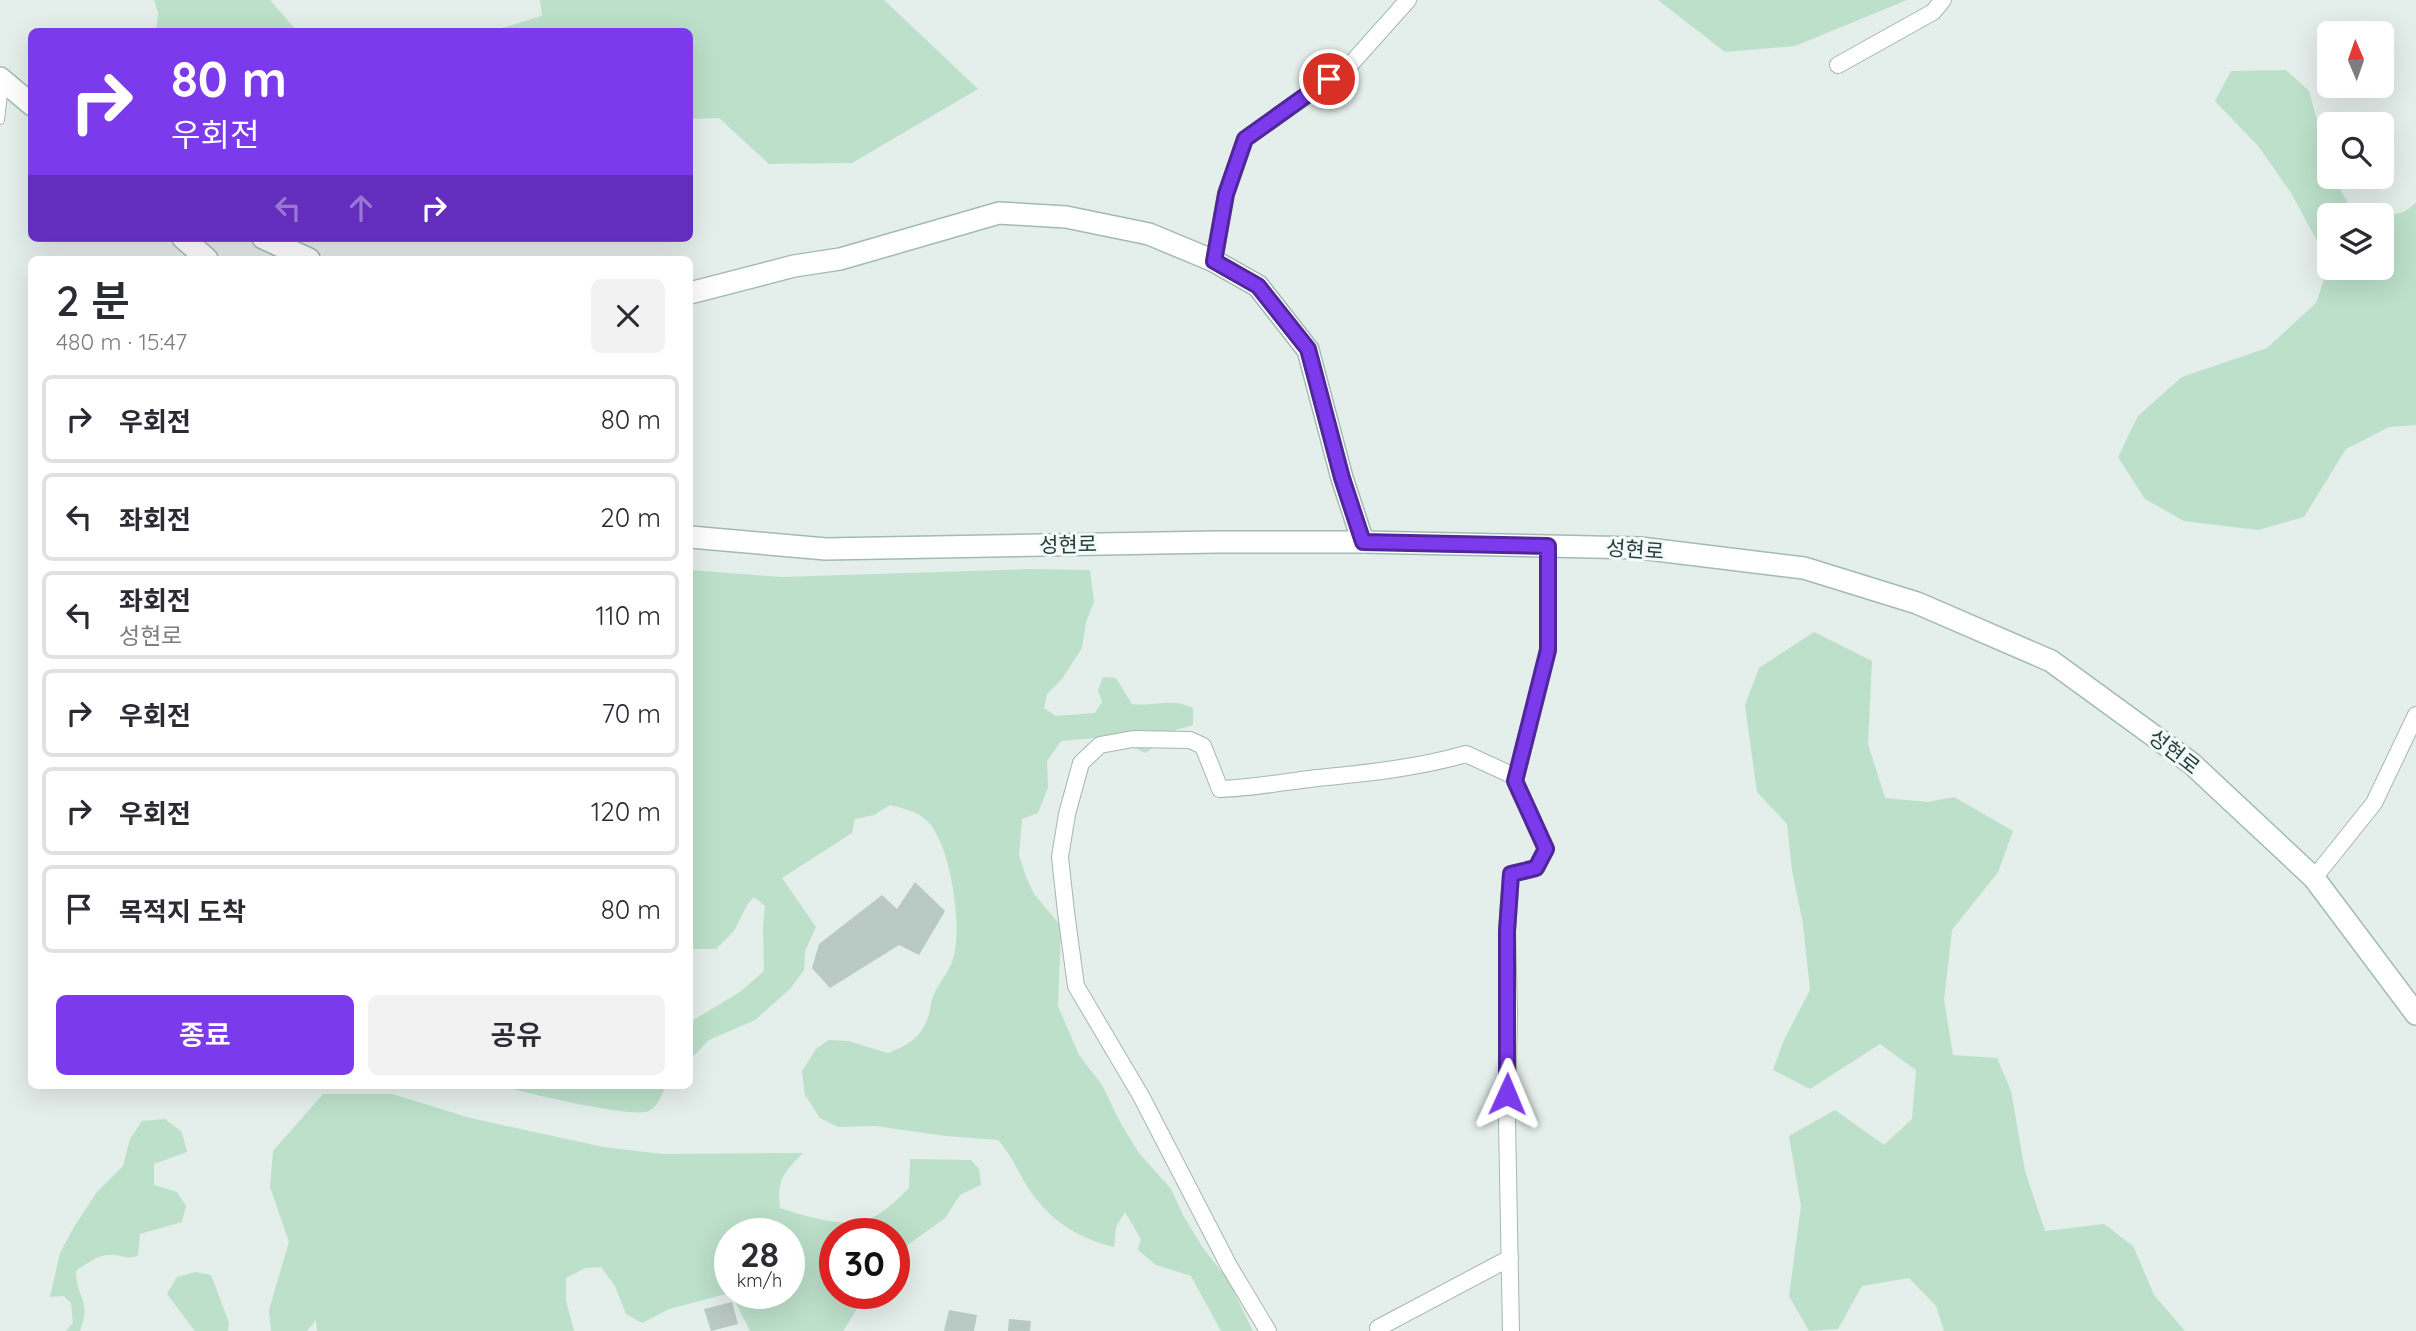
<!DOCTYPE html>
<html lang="ko">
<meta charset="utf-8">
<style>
:root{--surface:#fff;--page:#f2f2f3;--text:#2b2b33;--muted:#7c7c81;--line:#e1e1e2;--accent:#7c3aed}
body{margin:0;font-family:Quicksand,"Noto Sans KR",sans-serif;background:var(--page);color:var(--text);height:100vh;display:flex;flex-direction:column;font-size:26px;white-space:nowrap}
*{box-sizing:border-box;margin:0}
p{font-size:23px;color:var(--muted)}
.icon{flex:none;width:38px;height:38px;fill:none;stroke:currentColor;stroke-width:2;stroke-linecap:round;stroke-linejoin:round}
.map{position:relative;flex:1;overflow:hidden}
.details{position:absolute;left:28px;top:256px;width:665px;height:833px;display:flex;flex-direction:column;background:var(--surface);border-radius:10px;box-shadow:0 7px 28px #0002}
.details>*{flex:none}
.top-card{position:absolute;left:28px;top:28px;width:665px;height:214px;border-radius:10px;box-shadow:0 7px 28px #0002;background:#7c3aed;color:#fff;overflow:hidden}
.needle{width:46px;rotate:358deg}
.controls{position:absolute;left:2317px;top:21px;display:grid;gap:14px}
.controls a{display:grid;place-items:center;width:77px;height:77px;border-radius:10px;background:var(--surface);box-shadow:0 7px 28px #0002;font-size:35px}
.speed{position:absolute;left:714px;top:1218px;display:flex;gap:14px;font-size:35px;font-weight:700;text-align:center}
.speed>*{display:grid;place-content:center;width:91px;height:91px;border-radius:50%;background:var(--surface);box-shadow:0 7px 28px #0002;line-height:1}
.speed small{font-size:18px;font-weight:400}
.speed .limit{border:10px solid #d22;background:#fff;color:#111}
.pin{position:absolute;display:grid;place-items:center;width:60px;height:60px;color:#fff;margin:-30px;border:4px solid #fff;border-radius:50%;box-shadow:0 2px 7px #0007}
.me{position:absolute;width:77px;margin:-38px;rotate:1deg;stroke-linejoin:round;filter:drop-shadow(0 0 5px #0008)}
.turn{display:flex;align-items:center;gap:24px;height:147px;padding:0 28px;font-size:32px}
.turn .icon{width:91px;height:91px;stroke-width:2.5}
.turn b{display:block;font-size:49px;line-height:60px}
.lanes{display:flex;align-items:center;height:66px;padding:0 28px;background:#0003;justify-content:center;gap:35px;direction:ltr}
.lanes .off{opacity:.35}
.round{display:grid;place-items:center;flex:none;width:74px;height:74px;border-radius:10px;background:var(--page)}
.overview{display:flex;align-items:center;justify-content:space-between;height:119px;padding:0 28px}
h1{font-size:42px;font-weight:600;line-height:52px}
.primary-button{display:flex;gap:14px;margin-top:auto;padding:14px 28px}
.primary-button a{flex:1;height:80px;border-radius:10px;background:var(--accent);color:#fff;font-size:28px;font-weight:600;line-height:80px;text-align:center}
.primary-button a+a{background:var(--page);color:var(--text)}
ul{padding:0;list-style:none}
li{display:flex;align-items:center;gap:21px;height:88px;margin:0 14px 10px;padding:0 14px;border:4px solid var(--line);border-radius:10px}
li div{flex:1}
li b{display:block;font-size:26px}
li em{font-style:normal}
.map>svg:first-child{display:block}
</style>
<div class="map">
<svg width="2416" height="1331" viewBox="0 0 2416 1331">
<rect width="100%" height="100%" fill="#e4eeeb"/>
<g fill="#bce0ca">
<polygon points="154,0 270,0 297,31 156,31 158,13"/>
<polygon points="540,0 884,0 978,89 852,163 769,164 719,118 690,119 690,32 492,31 542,16"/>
<polygon points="1658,0 1907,0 1795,46 1725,52"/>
<polygon points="2286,70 2309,91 2329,164 2329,177 2333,177 2355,215 2329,215 2329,263 2291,193 2259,147 2215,101 2231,71"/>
<polygon points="2416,203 2416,425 2389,427 2346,449 2304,517 2258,530 2184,521 2145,499 2118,457 2138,416 2182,377 2267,348 2316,303 2329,265 2329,268 2382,268 2382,217 2404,212"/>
<path d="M1031 569 1090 570 1094 602 1086 622 1082 648 1062 679 1047 694 1044 708 1056 716 1095 713 1102 702 1098 690 1103 677 1116 678 1132 704C1155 707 1170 697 1193 708V725L1162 734 1157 745 1145 753 1123 742 1095 738 1061 741 1047 761 1048 787 1038 813 1022 819 1019 855 1026 877 1034 894 1061 926 1058 1006 1079 1055 1102 1085 1119 1120 1138 1152 1171 1189 1183 1215 1203 1248 1228 1280 1253 1331H1221L1191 1276 1156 1265 1138 1250 1141 1239 1125 1212 1116 1227 1114 1247C1076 1238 1048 1219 1027 1186 1017 1170 1011 1154 998 1140L946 1136 875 1126 838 1127 820 1118 805 1095 802 1071 816 1049 829 1040 848 1041 888 1053C905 1046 919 1040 927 1020 931 1012 930 1002 934 994 939 983 948 973 952 962 964 931 951 840 925 819 916 811 901 808 890 805L874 815 855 819 852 833 782 878 816 927 805 951 804 970 790 989 755 1020 709 1040 690 1060V1022L740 992 764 971 763 926 765 906 754 897 747 905 734 931 716 949H690V570L782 577Z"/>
<polygon points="1814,632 1872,661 1868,744 1885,798 1928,802 1954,797 2013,831 1998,872 1952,930 1944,1000 1953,1055 1997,1058 2011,1091 2025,1171 2045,1231 2104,1224 2133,1246 2154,1295 2185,1331 1944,1331 1936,1306 1909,1278 1862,1286 1838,1329 1809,1331 1789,1296 1801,1206 1789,1136 1835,1110 1884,1145 1912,1119 1916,1070 1880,1044 1810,1089 1773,1070 1784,1040 1810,990 1803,924 1792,870 1787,824 1757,792 1745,705 1759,668"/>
<path d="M496 1085H667C661 1094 659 1106 649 1111 632 1119 520 1091 496 1085Z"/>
<path d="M323 1094H392L470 1118 603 1147 663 1154 803 1153C783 1173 777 1180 780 1208 800 1215 846 1228 866 1221 883 1214 897 1200 909 1188L910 1159 971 1160 979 1169 981 1185 960 1195 945 1218 909 1244 894 1259V1234H835V1293H867L843 1331H750L731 1293H789V1234H730V1293L669 1309 642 1323 626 1314 615 1286 601 1267 585 1268 566 1278V1301L574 1331H317L316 1320 307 1331H271L269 1310 289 1242 270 1187 273 1151Z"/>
<path d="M165 1119 182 1132 187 1152 154 1164V1185L177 1192 186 1206 182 1222 140 1234 138 1256C125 1259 125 1256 114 1255 100 1253 87 1263 76 1271 76 1299 92 1298 80 1331H66L73 1323 71 1303 64 1296 50 1297 60 1253 74 1227 97 1192 123 1166 130 1139 142 1121Z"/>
<polygon points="196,1272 211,1275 229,1323 228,1331 195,1331 167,1294 177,1277"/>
</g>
<g fill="#b9c9c4">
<polygon points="915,882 945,911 919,955 899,945 830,988 812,968 819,944 882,895 897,909"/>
<polygon points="732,1302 738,1324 711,1331 704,1309"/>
<polygon points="949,1310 977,1315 974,1331 944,1331"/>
<polygon points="1009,1319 1031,1321 1030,1331 1008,1331"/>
</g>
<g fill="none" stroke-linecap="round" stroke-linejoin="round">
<g stroke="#a6b7b3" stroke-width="10">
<polyline id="lane" points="0,120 4,85"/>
</g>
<g stroke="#a6b7b3" stroke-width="18">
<g id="street">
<polyline points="1838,65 1933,12 1943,0"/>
<polyline points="1214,261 1226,194 1245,139 1350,65 1408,0"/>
<polyline points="2314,878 2374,803 2416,715"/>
<polyline points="1378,1328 1510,1258"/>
<path d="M1268 1331 1229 1266 1141 1096 1076 986 1066 912 1060 857 1067 814 1081 763 1100 745 1133 739 1190 740 1203 746 1220 789C1252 788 1284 782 1317 778 1367 773 1418 768 1466 754L1516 777"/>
<polyline points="1511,1331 1507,1122 1509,1012 1507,931 1511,874 1536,868 1546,849 1515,781 1548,650 1548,546"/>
</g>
</g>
<g stroke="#a2bab5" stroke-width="24">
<g id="secondary">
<polyline points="0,78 32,105"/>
<polyline points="183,238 207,259"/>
<polyline points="263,238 309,259"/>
<polyline points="690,293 794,266 840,259 999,213 1066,217 1149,234 1214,261 1258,286 1308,350 1342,478 1363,542"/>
<polyline points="690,537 826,549 1217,542 1363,542 1640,548 1804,568 1917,603 2051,661 2191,763 2314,878 2416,1014"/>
</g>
</g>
<use href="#lane" stroke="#fff" stroke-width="8"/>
<use href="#street" stroke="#fff" stroke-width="16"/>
<use href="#secondary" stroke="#fff" stroke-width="21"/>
</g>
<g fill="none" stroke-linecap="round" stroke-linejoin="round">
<g stroke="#51269a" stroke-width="18">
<polyline id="route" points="1329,79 1245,139 1226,194 1214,261 1258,286 1308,349 1342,478 1363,542 1548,546 1548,650 1515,781 1546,849 1536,868 1511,874 1507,931 1507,1094"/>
</g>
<use href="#route" stroke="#7c3aed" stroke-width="12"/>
</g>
<g text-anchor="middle" stroke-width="6" stroke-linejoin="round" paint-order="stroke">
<g font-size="21" fill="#22413c" stroke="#f5faf8">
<text transform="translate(1068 545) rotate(-1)" y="7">성현로</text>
<text transform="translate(1635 550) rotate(4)" y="7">성현로</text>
<text transform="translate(2174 752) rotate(38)" y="7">성현로</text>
</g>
</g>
</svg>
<div class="controls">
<a><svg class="needle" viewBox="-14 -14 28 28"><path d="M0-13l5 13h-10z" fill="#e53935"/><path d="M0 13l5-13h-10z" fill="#7c7c81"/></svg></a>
<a><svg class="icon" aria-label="search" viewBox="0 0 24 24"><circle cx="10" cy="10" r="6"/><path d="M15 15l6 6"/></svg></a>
<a><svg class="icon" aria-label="layers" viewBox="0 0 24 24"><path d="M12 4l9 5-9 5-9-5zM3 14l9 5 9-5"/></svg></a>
</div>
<div class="speed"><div>28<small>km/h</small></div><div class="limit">30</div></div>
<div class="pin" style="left:1329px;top:79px;background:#d93025"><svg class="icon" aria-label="arrive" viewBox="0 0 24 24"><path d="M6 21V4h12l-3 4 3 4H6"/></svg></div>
<svg class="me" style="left:1507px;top:1094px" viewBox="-20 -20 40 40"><path d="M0-17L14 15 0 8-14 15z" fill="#7c3aed" stroke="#fff" stroke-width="4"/></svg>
<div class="top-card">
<div class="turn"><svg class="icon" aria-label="right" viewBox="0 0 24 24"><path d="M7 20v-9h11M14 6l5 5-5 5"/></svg><div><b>80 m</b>우회전</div></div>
<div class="lanes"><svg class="icon off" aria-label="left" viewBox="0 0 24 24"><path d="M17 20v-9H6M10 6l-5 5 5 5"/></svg><svg class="icon off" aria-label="ahead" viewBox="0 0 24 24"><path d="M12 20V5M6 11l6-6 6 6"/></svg><svg class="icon" aria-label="right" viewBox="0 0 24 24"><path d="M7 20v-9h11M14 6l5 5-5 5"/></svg></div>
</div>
<section class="details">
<div class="overview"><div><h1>2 분</h1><p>480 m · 15:47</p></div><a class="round"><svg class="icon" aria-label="close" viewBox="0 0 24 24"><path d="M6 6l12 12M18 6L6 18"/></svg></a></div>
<ul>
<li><svg class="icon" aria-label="right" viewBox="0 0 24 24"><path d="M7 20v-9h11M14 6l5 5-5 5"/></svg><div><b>우회전</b></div><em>80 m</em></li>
<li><svg class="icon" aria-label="left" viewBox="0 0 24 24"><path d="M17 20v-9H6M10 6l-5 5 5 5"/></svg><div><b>좌회전</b></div><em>20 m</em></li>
<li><svg class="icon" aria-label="left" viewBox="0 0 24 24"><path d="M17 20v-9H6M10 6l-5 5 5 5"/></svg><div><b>좌회전</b><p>성현로</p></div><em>110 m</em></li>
<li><svg class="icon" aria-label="right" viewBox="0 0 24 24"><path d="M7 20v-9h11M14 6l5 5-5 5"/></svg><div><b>우회전</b></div><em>70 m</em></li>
<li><svg class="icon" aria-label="right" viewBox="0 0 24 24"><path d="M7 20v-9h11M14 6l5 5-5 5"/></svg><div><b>우회전</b></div><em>120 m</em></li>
<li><svg class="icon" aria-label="arrive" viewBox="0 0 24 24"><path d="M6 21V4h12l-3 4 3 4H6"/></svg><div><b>목적지 도착</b></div><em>80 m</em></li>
</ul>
<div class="primary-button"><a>종료</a><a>공유</a></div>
</section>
</div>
